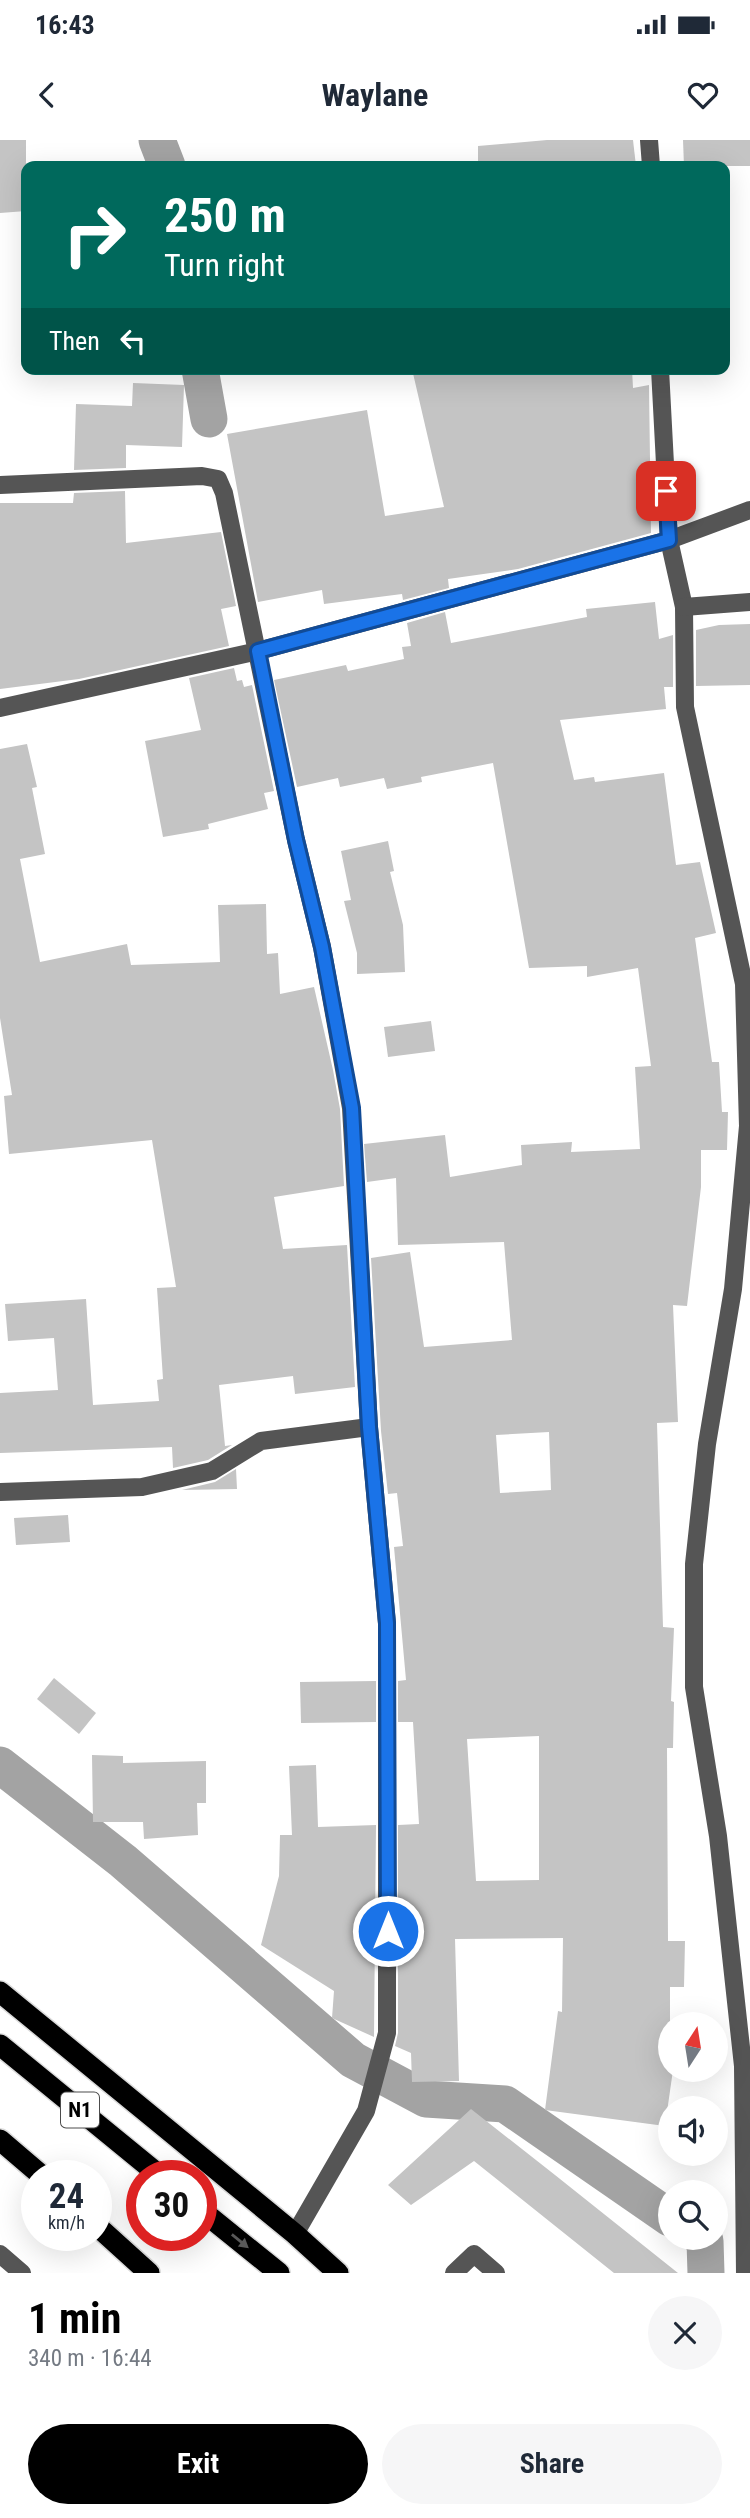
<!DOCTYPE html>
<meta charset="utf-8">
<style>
:root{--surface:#fff;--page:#f6f6f7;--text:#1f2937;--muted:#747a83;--accent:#000}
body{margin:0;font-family:"Roboto Condensed",sans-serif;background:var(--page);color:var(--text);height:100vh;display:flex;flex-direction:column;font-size:26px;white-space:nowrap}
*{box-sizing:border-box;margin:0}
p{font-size:23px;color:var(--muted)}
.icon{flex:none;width:38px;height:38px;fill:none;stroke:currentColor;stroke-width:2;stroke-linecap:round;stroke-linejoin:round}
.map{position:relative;height:2133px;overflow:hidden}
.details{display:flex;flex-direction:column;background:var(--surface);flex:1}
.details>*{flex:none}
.banner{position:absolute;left:21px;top:21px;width:709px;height:214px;border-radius:14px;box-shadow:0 7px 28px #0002;background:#00695c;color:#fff;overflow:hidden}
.needle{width:46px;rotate:12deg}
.controls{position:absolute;left:658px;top:1872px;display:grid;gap:14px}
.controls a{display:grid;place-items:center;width:70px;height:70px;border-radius:50%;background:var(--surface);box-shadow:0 7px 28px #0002;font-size:35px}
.speed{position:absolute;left:21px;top:2020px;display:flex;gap:14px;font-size:35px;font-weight:700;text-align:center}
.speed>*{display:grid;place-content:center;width:91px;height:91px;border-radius:50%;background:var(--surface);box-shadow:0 7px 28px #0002;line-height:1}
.speed small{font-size:18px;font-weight:400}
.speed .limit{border:10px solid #d22;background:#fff;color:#111}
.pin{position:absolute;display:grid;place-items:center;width:60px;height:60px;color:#fff;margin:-30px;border-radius:14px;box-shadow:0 4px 10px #0006}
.me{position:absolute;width:77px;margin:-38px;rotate:0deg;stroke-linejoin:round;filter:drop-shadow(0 0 5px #0008)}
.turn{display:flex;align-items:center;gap:24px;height:147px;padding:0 28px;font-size:32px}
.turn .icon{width:91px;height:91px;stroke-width:2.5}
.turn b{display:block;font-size:49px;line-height:60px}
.then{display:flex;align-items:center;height:66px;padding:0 28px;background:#0003;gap:14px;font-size:26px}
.round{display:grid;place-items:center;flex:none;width:74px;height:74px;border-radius:37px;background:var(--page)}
.head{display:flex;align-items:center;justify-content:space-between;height:119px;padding:0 28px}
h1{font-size:42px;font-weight:700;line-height:52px;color:var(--accent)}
.cta{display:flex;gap:14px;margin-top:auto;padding:14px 28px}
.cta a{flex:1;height:80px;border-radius:42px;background:var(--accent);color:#fff;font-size:28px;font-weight:700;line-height:80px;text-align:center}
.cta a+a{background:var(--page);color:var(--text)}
.status{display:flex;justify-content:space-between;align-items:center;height:49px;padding:0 35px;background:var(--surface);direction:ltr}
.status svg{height:19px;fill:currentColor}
header{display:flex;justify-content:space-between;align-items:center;height:91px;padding:0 28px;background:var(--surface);font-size:32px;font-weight:700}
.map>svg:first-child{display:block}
</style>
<div class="status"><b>16:43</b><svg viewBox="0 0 49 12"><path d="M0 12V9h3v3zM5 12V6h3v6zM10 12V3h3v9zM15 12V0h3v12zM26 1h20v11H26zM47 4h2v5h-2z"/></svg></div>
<header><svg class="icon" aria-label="back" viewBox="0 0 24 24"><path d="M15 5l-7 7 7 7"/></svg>Waylane<svg class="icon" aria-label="heart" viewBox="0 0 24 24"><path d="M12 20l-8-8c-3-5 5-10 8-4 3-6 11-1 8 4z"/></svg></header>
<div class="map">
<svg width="750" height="2133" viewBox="0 0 750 2133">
<rect width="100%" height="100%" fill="#fff"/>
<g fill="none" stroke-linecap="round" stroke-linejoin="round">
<g stroke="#a3a3a3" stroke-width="37">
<polyline points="157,0 167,26"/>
<polyline points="200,229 209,279"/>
<polyline points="0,1625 123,1721 353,1920 426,1959 505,1964 670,2078"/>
<polyline points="701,2098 705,2101 706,2133"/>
</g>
</g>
<g fill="#c4c4c4" fill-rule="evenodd">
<polygon points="0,0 26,0 26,71 0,73"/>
<polygon points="547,0 633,0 636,26 478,26 478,6"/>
<polygon points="683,0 750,0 750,26 684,26"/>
<polygon points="412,229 632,229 633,248 649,245 651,393 518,429 448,439 449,448 403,460 402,454 324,464 322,450 258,462 227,294 367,270 385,376 444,367"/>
<polygon points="133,243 184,245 182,307 126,305 126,328 74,330 76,264 132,266"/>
<polygon points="125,351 126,403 221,392 236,466 221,469 229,506 79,539 0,549 0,363 73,363 74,353"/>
<path d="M655 462 659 499 673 495V547H664L666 569 560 580 574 640 594 637 595 642 664 633 676 725 700 722 716 793 695 798 712 922H719L722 972H728L727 1010H701V1047L687 1166 673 1165 678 1282 657 1283 663 1487 674 1488 671 1561 674 1562 673 1608H667L668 1801H685L684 1847H670V1930H673L665 1986 545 1970 558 1871 562 1872 563 1798 455 1799 459 1941 412 1942 411 1913 395 1906 398 1893V1685L419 1684 413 1582H398V1541L406 1540 394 1407 403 1406 397 1353 388 1354 381 1291 371 1118 410 1112 424 1207 512 1200 504 1102 398 1105 396 1038 367 1042 364 1004 445 995 450 1037 522 1025 521 1005 572 1002 571 1012 640 1009 635 927 651 926 638 828 587 837V826L529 828 493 623 421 637 422 642 387 649 384 638 340 647 338 638 297 647 274 540 346 525 348 531 404 519 402 507 411 506 407 483 445 472 451 503 587 477 586 469ZM549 1292 551 1350 500 1353 496 1295ZM539 1596V1740L476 1741 467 1599Z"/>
<polygon points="750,484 750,545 696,546 696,490 719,485"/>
<polygon points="234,528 237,541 242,540 244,547 252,545 274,651 264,653 268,669 208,684 209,689 163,697 145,601 201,590 189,538"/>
<polygon points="27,604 37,647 32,648 45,714 20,719 40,822 127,804 131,825 220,822 218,765 266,764 267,814 278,813 280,854 314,847 333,930 340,969 344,1046 274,1057 283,1109 347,1105 355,1247 295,1254 293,1236 219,1245 225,1306 232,1305 208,1320 173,1328 172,1307 0,1313 0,1253 58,1250 54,1198 8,1201 5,1164 86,1159 93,1265 159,1261 157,1240 163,1239 157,1148 176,1147 152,1000 9,1014 4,956 12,955 0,878 0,609"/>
<polygon points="388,701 394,731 390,732 403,785 405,832 357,834 357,813 344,761 351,760 341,711"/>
<polygon points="431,881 435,911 388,917 384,887"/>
<polygon points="236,1329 237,1349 182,1350 215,1342"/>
<polygon points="68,1375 70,1402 16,1405 14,1378"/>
<polygon points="54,1538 96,1573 79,1594 37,1559"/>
<polygon points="376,1541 376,1582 301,1583 300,1542"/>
<polygon points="92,1615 123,1616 123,1623 206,1621 206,1663 197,1663 198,1695 144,1699 143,1682 93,1682"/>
<polygon points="316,1625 318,1687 376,1685 374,1897 332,1878 334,1851 261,1805 279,1736 280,1695 292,1695 289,1626"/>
<polygon points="471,1969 555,2035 678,2133 614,2133 474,2021 411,2065 388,2045"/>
</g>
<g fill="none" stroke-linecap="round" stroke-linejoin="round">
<g stroke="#dbdbdb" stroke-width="24">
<g id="highway">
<polyline points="0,1852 295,2094 338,2133"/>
<polyline points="0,1905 159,2035"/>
<polyline points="0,2000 41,2035"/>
<polyline points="201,2070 279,2133"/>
<polyline points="96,2085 149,2133"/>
</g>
</g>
<g stroke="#555" stroke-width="18">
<polyline points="649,0 651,26"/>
<polyline points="660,229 669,400 684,467 685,567 744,844 748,986 733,1149 707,1304 694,1424 694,1547 718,1696 743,1926 745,2133"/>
<polyline points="0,345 202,336 218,339 224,353 296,700 322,807 351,968 369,1287 387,1484 387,1893 366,1971 295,2094"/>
<polyline points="684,467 750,462"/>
<polyline points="0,568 258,511 669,400 750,370"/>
<polyline points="0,1352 142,1347 212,1331 261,1301 369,1287"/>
<polyline points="0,2114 22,2133"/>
<polyline points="454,2133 474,2114 496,2133"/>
</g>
<use href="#highway" stroke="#000" stroke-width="21"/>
</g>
<defs><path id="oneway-solid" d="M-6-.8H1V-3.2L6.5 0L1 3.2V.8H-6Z" transform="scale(1.75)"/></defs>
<use fill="#595959" href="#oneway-solid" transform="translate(240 2101) rotate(39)"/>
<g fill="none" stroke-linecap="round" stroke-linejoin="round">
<g stroke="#114b97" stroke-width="18">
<polyline id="route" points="388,1791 387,1483 369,1287 352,968 322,807 296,700 258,511 669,400 666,351"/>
</g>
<use href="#route" stroke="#1a73e8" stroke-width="12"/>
</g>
<g text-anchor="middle" stroke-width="5" stroke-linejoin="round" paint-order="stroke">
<rect fill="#fff" stroke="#4c4c4c" stroke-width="2" x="61" y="1952.5" width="38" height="35" rx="5"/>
<g font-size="21" font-weight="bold" fill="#000">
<text x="80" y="1977">N1</text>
</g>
</g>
</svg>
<div class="controls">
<a><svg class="needle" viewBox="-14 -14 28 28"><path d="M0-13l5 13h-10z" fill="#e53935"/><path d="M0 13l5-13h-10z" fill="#747a83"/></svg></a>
<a><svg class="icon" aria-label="sound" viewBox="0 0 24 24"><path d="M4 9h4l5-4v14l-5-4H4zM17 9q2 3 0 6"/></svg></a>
<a><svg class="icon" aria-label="search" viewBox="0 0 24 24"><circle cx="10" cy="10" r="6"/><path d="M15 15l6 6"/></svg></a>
</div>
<div class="speed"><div>24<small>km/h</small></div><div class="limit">30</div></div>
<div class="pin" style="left:666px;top:351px;background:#d93025"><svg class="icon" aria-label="arrive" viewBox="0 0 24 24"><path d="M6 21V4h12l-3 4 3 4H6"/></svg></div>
<svg class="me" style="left:388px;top:1791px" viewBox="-20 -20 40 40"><circle r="17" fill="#1a73e8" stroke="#fff" stroke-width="3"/><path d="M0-11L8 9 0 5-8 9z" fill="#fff"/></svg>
<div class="banner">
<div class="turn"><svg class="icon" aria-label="right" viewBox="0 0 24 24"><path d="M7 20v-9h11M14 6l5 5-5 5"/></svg><div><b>250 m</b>Turn right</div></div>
<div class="then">Then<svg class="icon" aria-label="left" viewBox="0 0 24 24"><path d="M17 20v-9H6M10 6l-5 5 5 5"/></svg></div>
</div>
</div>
<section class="details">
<div class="head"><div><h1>1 min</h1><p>340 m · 16:44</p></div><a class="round"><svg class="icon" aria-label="close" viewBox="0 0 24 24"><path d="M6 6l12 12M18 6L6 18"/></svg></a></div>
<div class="cta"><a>Exit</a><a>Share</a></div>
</section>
